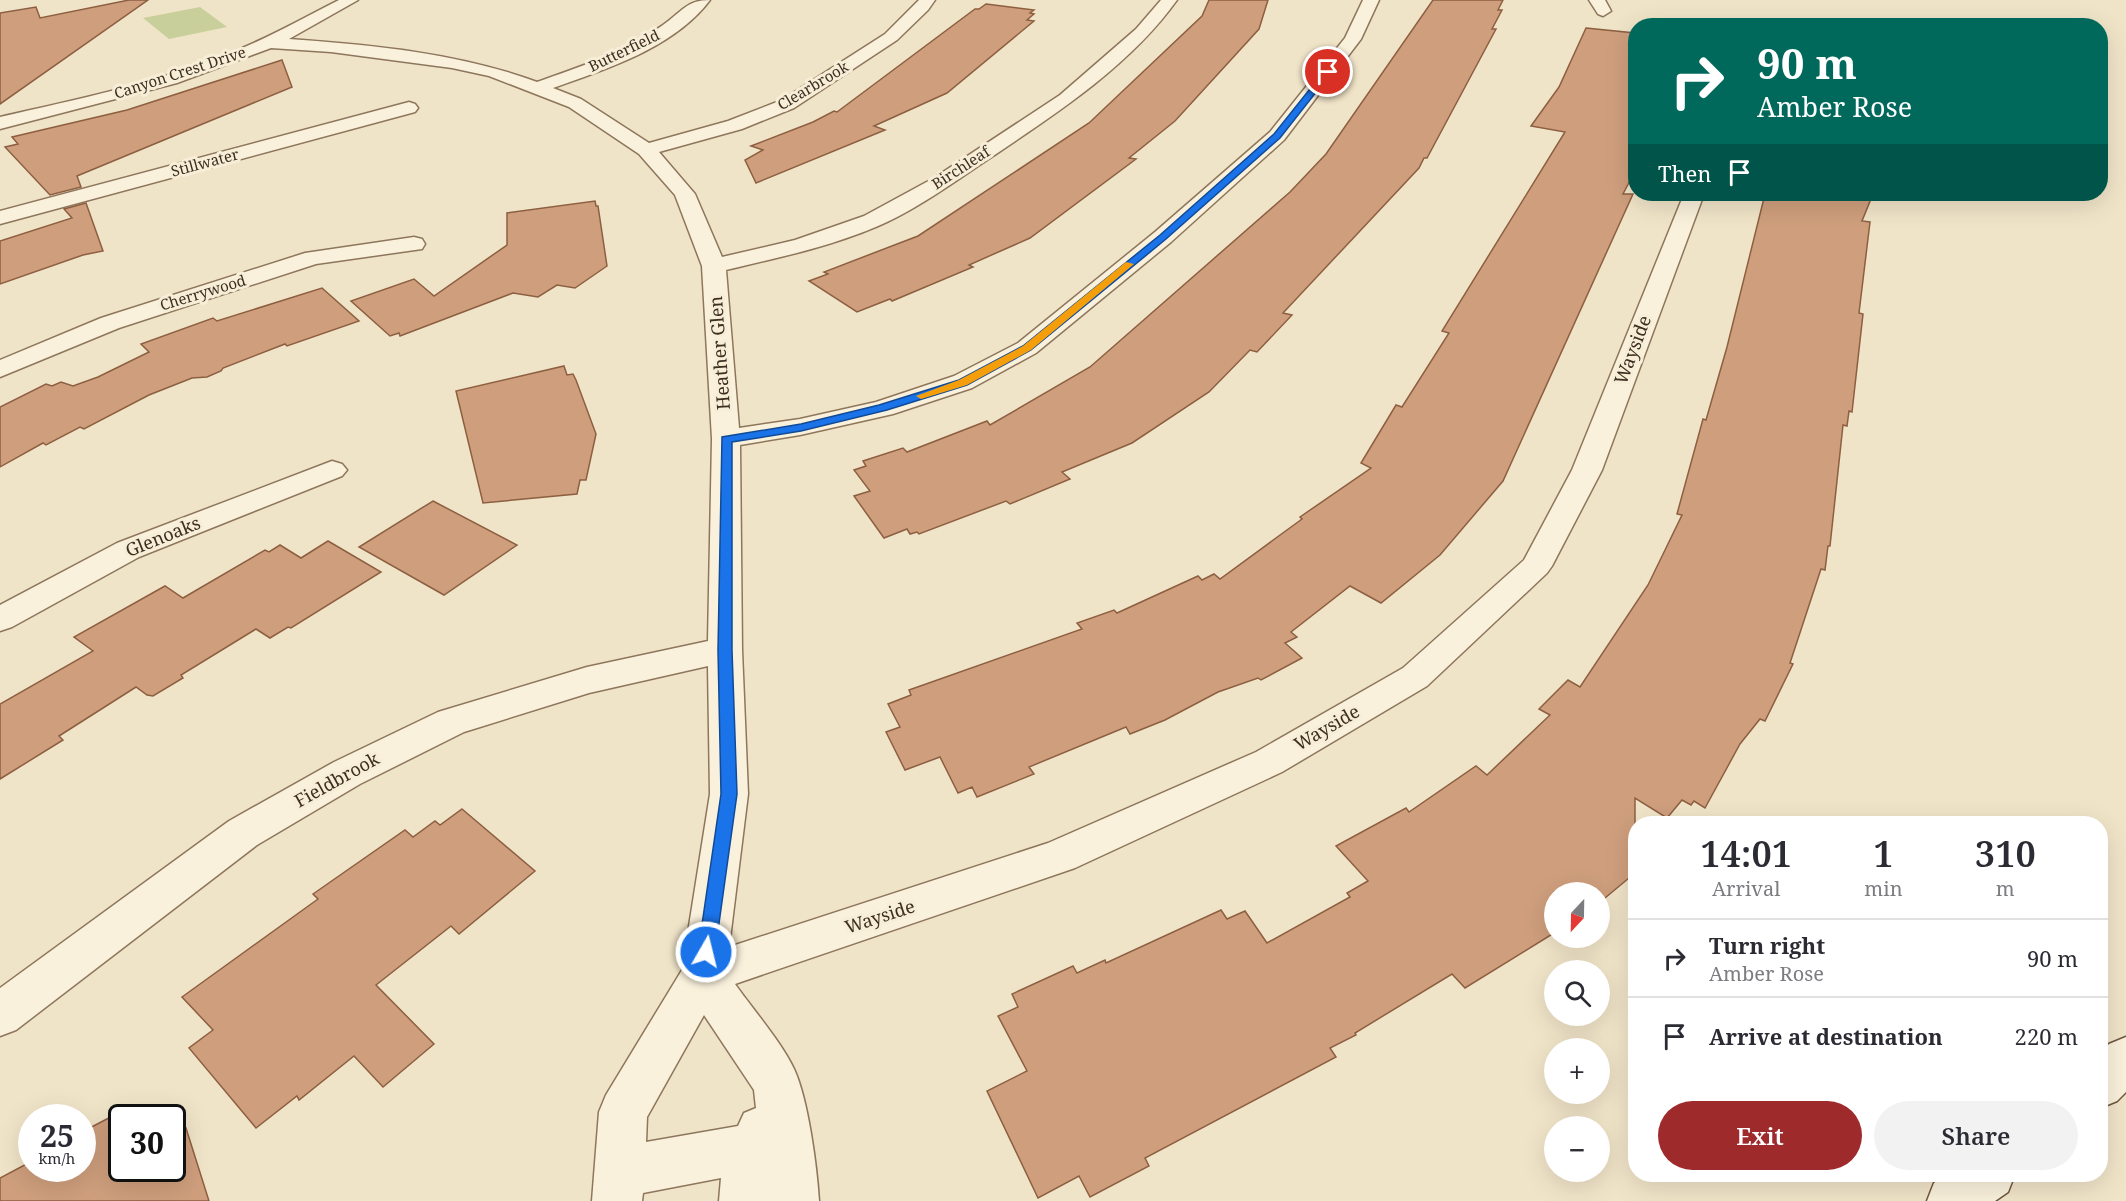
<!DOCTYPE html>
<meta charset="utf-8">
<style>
:root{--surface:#fff;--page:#f2f2f3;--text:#2b2b33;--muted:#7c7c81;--line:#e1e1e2;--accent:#9e2a2b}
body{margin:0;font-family:"Noto Serif",serif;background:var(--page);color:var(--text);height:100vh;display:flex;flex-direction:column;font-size:22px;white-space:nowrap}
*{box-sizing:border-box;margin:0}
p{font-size:20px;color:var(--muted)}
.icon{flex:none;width:33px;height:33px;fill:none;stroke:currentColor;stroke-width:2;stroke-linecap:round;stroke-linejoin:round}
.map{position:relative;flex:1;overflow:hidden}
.panel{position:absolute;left:1628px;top:816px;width:480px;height:366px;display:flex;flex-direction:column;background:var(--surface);border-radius:24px;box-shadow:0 6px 24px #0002}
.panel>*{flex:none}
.banner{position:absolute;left:1628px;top:18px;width:480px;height:183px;border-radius:24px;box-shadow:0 6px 24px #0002;background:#00695c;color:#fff;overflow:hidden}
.needle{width:39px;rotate:202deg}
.fabs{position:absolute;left:1544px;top:882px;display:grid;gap:12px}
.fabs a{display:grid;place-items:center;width:66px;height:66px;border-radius:50%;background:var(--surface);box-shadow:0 6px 24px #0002;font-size:30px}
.speed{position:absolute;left:18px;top:1104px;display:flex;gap:12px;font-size:30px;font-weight:700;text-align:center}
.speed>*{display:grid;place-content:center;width:78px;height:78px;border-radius:50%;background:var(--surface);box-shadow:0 6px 24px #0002;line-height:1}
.speed small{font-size:15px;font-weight:400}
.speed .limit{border:3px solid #111;border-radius:9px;background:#fff;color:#111}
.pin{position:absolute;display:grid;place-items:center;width:51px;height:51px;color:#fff;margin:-26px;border:3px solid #fff;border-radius:50%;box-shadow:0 2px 6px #0007}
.me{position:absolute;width:66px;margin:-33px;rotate:8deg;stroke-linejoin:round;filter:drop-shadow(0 0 4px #0008)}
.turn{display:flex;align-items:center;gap:21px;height:126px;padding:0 30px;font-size:27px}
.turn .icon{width:78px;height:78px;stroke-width:2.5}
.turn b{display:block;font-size:42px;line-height:51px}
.then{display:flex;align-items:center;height:57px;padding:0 30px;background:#0003;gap:12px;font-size:22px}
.eta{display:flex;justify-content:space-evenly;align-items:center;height:102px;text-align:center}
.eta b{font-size:36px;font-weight:600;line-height:42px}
.primary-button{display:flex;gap:12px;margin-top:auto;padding:12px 30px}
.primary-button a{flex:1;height:69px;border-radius:36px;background:var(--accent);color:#fff;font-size:24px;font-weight:600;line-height:69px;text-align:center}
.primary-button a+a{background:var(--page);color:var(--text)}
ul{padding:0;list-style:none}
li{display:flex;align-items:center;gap:18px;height:78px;padding:0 30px;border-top:2px solid var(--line)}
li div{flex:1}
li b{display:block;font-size:22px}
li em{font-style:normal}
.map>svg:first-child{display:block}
</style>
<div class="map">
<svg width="2126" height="1201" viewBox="0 0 2126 1201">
<rect width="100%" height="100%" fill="#f0e4c8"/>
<polygon fill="#c9cf9b" points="200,7 227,27 169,39 143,18"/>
<g fill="#cf9f7d" stroke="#8d5f41" stroke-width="1.5">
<polygon points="129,0 148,0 0,104 0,13 36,7 40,18"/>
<polygon points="1209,0 1268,0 1259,29 1175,121 1129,158 1136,159 1030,238 969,265 973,267 892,301 890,299 857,312 809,281 828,274 824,272 918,236 1089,123 1202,16"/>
<polygon points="1433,0 1503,0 1498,10 1502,10 1492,29 1496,29 1427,158 1424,158 1419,168 1283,313 1292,315 1257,352 1250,350 1209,392 1132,443 1062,472 1070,479 1010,504 1006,501 919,534 917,532 910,534 907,529 884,538 854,496 870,491 854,470 866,466 863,461 903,448 907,452 987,421 990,425 1090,367 1290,192 1326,154"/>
<polygon points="986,4 1034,10 1030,13 1034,14 1027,20 1034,21 947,93 874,126 885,130 756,183 745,160 763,150 751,146 813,122 834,111 837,112 975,9 979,9"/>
<polygon points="1586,28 1635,33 1635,171 1623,194 1633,194 1503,481 1440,555 1381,603 1350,586 1291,632 1297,637 1285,643 1302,658 1261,680 1258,678 1218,692 1165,720 1130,734 1126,727 1029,767 1034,774 977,797 972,787 958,793 940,757 905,770 886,732 900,727 888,704 911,695 909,690 1082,629 1077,623 1114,610 1117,613 1198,576 1202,580 1214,574 1220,579 1302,519 1300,517 1371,468 1361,463 1396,405 1402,407 1449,333 1442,331 1565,132 1531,126 1559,87"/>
<polygon points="282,60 292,87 77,176 81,187 50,195 5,147 18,144 12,137 127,110"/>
<polygon points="1765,194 1873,194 1862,221 1870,222 1859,313 1863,314 1852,412 1849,411 1847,426 1843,425 1830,546 1828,546 1825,570 1821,569 1790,663 1793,664 1765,721 1760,719 1740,744 1705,808 1694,801 1691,805 1682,800 1667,818 1635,798 1635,873 1599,903 1599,892 1554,892 1554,933 1465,988 1452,974 1355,1033 1356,1035 1330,1048 1336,1057 1145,1158 1149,1166 1090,1197 1079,1176 1038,1198 987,1091 1027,1071 998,1016 1018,1007 1012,994 1073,966 1077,973 1105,960 1106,963 1221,910 1227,919 1245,911 1267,943 1350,897 1347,893 1368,881 1336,846 1406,808 1409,812 1476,766 1487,775 1550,715 1539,709 1568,680 1580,687 1648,585 1682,515 1677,514 1703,419 1706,420 1727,347"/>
<polygon points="595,201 596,206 598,206 607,266 575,288 557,285 538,297 513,293 400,336 399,333 390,336 351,301 414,279 434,296 507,245 507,213"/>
<polygon points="86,203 103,251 83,255 0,284 0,241 72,218 64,209"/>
<polygon points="322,288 359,321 287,346 285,344 223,368 221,371 207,377 192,378 149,395 84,429 80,427 46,445 43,443 0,467 0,407 46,384 52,386 61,382 73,386 98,377 149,352 141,344 213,318 217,321"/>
<polygon points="564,366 567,375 573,374 576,380 596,434 586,480 580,480 577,494 483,503 456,391"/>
<polygon points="433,501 517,545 444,595 359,547"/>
<polygon points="328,541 381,572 291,628 288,627 270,638 256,629 181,675 183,678 153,696 147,695 136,687 59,736 63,740 0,779 0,704 93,651 74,637 165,586 183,598 265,550 269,552 280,545 301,558"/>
<polygon points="462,809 535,871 459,934 451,926 376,985 434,1044 383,1087 354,1056 299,1100 297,1096 256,1128 189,1048 213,1030 182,997 318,899 313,894 405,830 413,837 435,821 440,825"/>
<polygon points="122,1111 122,1168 172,1168 172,1136 186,1128 209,1201 0,1201 0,1178 32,1161 32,1168 82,1168 82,1132"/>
</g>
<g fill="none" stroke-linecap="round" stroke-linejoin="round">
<g stroke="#8d765c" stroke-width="3">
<g id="minor">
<path d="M339 0H358L289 39C372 45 459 53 537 82 580 67 625 52 663 25 682 12 686 0 710 0 674 48 606 69 553 88L581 99 649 143 728 121 782 100 885 34 919 0H935L928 10 897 40 794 108 742 129 659 152 695 194 722 257 795 240 864 216 934 178 1060 95 1136 29 1161 0H1177C1129 67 1054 115 987 160 954 182 914 211 878 226 829 247 777 258 726 270L739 428 800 419 876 402 954 376 1018 343 1155 232 1270 132 1345 38 1363 0H1379L1361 39 1284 140 1171 242 1036 353 972 388 893 414 800 435 740 445 742 650 748 794 729 947 1048 843 1256 752 1403 668 1524 560 1572 470 1684 194H1704L1602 470 1552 566 1547 573 1427 686 1282 772 1075 868 735 984C752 1008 782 1043 794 1069 808 1099 817 1167 819 1201H719L721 1178 643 1193 642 1201H592L599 1112 606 1095 682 970 710 794 708 666 589 693 464 732 360 784 257 845 16 1030 0 1036V988L229 821 334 762 438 712 587 667 708 641 712 439 702 266 675 195 639 154 569 107 489 76 452 68 331 52 271 48 177 83 0 129V117C78 99 158 83 232 52 269 38 303 18 339 0ZM704 1015 754 1090 756 1108 744 1113 738 1126 646 1142 647 1117Z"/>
<polygon points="1589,0 1605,0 1611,11 1603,16 1598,14"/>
<polygon points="409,102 415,104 418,108 415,112 0,224 0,211"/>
<polygon points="414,237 422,239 425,244 422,249 316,264 119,328 0,377 0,360 101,318 305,253"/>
<polygon points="332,461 342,464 347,470 342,476 139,557 12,627 0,631 0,605 117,543"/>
</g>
</g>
<g stroke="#6f573f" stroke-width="3">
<g id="secondary">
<polygon points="2126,1037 2126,1092 2117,1101 2100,1108 2100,1053 2109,1044"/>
<polygon points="1946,1174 2015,1174 2008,1192 1995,1201 1927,1201 1934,1183"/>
</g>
</g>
<use href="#minor" fill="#faf1dc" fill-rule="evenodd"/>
<use href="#secondary" fill="#faf1dc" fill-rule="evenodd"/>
</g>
<polygon fill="#1a73e8" stroke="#114b97" stroke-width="1.5" points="1325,70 1332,72 1280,138 1166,239 1031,350 967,385 887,410 801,431 732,442 732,650 737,794 715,952 713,958 706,960 700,958 698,952 721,794 718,650 722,437 801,424 879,405 959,380 1023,346 1160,235 1274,134"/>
<polygon fill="#f59e0b" points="1126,262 1134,264 1031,350 967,385 921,399 916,396 959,380 1023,346"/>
<g text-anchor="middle" stroke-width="6" stroke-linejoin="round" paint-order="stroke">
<g font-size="15" fill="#3d2e20" stroke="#f7eed8">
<text transform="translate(624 51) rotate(-26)" y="5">Butterfield</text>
<text transform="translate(180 73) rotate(-18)" y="5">Canyon Crest Drive</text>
<text transform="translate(813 86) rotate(-31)" y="5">Clearbrook</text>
<text transform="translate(205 163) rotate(-15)" y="5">Stillwater</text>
<text transform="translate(961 168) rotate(-33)" y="5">Birchleaf</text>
<text transform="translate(203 293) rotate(-17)" y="5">Cherrywood</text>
</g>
<g font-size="18" fill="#3d2e20" stroke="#f7eed8">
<text transform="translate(1633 350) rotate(-69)" y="6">Wayside</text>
<text transform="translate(720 353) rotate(-94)" y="6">Heather Glen</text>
<text transform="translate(163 537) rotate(-22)" y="6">Glenoaks</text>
<text transform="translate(1327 728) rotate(-30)" y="6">Wayside</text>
<text transform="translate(337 780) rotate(-29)" y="6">Fieldbrook</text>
<text transform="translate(880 917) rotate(-18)" y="6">Wayside</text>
</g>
</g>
</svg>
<div class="fabs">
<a><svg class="needle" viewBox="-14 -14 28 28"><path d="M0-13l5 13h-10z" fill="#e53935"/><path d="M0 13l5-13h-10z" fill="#7c7c81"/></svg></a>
<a><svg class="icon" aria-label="search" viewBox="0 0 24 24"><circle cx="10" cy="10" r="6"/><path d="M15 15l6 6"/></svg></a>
<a>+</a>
<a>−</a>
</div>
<div class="speed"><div>25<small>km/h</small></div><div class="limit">30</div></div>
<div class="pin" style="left:1328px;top:72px;background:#d93025"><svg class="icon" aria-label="arrive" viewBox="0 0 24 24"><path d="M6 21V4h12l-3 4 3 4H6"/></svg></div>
<svg class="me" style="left:706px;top:952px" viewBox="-20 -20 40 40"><circle r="17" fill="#1a73e8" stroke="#fff" stroke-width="3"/><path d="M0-11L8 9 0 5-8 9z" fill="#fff"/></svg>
<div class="banner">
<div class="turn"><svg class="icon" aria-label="right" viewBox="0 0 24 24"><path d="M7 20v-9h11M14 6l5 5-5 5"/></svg><div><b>90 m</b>Amber Rose</div></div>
<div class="then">Then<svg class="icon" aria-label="arrive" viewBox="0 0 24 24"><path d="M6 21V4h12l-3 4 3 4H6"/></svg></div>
</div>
<section class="panel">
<div class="eta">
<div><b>14:01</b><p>Arrival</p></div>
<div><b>1</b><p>min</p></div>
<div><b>310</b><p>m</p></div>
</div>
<ul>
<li><svg class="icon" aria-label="right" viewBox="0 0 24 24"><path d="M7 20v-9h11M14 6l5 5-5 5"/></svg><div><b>Turn right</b><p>Amber Rose</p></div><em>90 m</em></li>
<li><svg class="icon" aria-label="arrive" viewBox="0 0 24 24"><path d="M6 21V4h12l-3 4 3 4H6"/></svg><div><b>Arrive at destination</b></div><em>220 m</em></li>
</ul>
<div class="primary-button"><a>Exit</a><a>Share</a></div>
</section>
</div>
